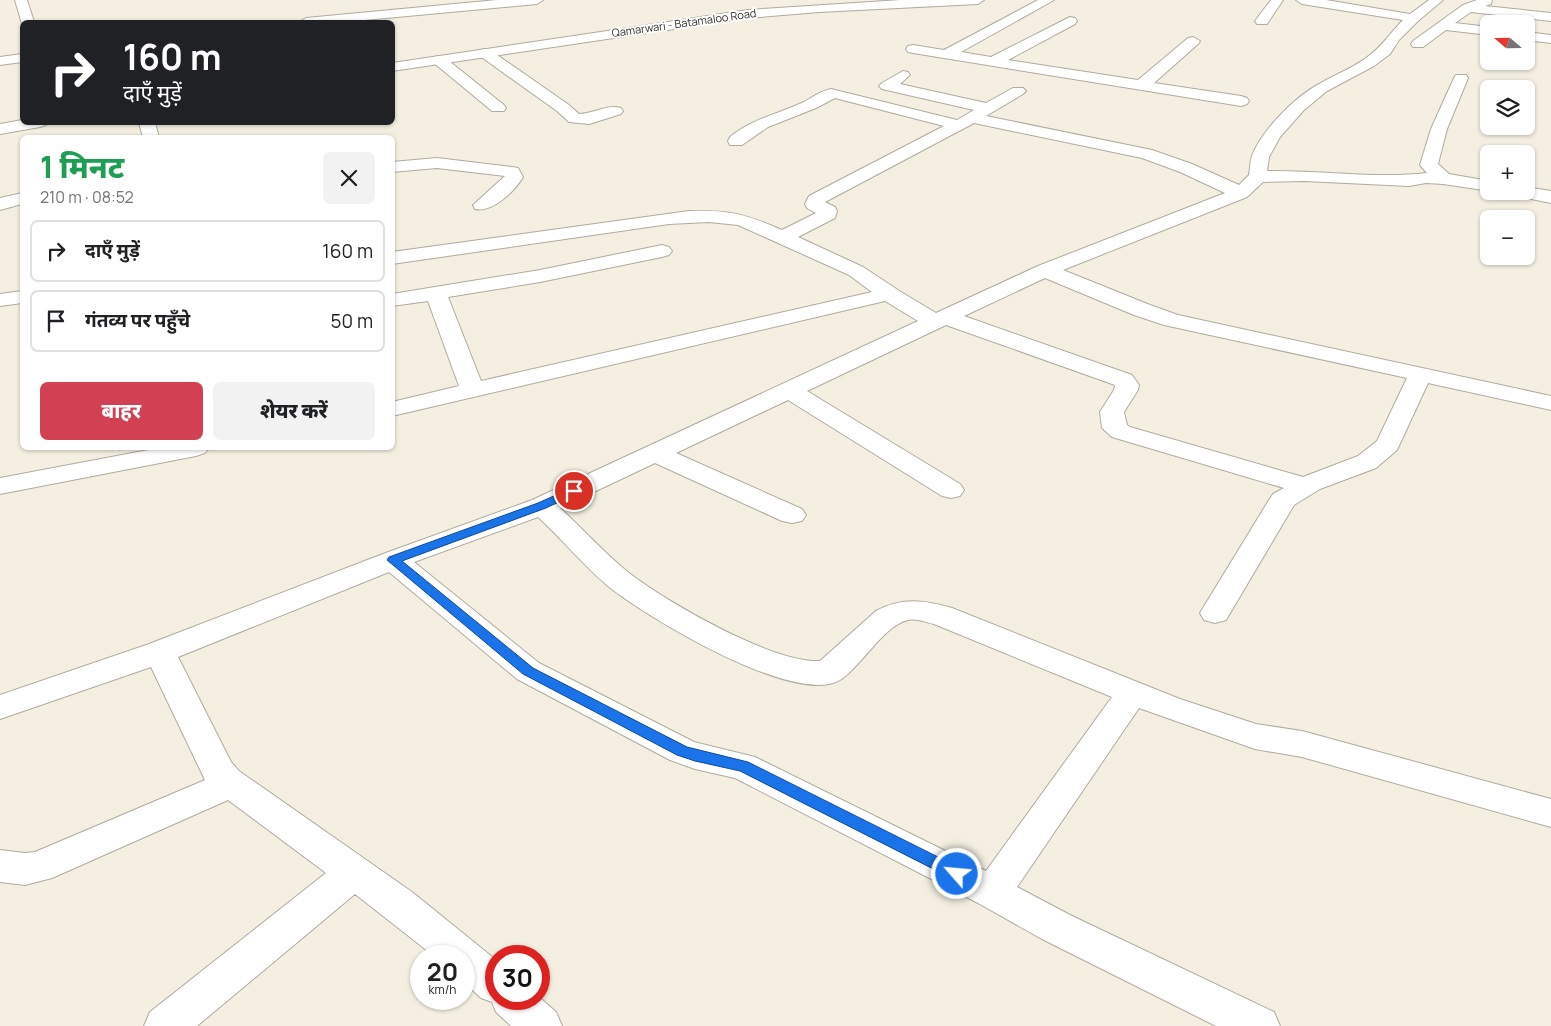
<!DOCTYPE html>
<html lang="hi">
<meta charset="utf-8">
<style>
:root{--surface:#fff;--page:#f2f2f2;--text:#202124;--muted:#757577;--line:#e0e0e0;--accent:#d14153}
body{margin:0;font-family:Manrope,"Noto Sans Devanagari",sans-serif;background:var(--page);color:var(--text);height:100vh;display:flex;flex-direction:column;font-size:19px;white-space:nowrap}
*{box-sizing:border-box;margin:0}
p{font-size:16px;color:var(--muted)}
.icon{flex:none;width:28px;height:28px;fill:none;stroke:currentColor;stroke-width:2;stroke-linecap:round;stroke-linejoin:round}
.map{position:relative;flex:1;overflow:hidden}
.drawer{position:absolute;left:20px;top:135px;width:375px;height:315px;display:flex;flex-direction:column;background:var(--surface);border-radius:8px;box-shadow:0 1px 4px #0004}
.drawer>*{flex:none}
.banner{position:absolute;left:20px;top:20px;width:375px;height:105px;border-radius:8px;box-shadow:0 1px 4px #0004;background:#202124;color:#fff;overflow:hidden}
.needle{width:32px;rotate:290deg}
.fabs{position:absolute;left:1480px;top:15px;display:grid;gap:10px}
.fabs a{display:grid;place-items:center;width:55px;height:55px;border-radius:8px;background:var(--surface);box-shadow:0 1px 4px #0004;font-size:25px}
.speed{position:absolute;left:410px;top:945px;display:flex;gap:10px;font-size:25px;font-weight:700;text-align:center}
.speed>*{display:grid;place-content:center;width:65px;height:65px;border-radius:50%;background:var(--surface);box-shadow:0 1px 4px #0004;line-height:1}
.speed small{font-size:12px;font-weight:400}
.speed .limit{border:8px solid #d22;background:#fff;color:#111}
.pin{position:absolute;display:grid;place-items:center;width:42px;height:42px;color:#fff;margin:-21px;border:2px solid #fff;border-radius:50%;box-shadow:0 1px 5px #0007}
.me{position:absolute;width:55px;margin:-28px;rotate:297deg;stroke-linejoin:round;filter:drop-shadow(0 0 4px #0008)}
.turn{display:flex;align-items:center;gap:18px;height:105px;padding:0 20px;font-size:22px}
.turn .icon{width:65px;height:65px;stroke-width:2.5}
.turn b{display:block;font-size:35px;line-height:42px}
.round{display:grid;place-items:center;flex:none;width:52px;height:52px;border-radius:8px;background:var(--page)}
.head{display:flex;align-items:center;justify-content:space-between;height:85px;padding:0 20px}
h1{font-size:30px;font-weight:800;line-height:38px;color:#1e9e55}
.cta{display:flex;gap:10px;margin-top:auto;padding:10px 20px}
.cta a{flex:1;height:58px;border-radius:8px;background:var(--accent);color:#fff;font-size:20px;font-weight:800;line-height:58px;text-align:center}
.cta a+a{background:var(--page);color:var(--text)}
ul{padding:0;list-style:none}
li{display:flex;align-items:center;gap:15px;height:62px;margin:0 10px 8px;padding:0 10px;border:2px solid var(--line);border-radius:8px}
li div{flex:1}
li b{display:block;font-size:19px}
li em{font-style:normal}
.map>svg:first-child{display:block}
</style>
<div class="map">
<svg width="1551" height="1026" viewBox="0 0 1551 1026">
<rect width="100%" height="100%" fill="#f4efe1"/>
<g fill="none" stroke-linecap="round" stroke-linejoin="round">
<g stroke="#b0ab9e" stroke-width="2">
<g id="minor">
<polygon points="15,0 27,0 34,22 22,24"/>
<polygon points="497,0 543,0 537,4 343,22 299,22 306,18"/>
<polygon points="1038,0 1054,0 961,52 991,57 1070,17 1075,18 1077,21 1075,24 1008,60 1138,80 1188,38 1193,37 1200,41 1198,44 1154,83 1241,96 1247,98 1249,101 1247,104 1241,106 913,53 908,52 906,49 908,46 913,45 944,50"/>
<polygon points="1271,0 1283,0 1267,24 1257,24 1255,21"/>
<path d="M1296 0H1326L1410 14 1429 0H1443L1418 21 1399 40 1390 54 1374 66 1327 91 1304 110 1280 137 1269 157 1267 171C1320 170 1375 179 1427 173L1420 165 1431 129 1454 78 1456 75H1466L1468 78 1447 129 1438 164 1449 174 1489 181 1490 191 1443 184 1426 183 1409 186 1304 181 1263 182 1247 197 1063 270 1150 305 1178 315 1551 396V410L1428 383 1397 450 1376 468 1320 489 1294 505 1226 620 1215 623 1204 620 1200 613 1269 500 1273 494 1284 488 1112 437 1102 428 1100 412 1114 390 1115 385 946 325 807 391 960 484 964 490 960 496 951 498 942 496 788 400 676 453 802 509 806 515 802 521 792 523 782 521 655 463 560 508C583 529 605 554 629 573 668 603 772 663 820 661L876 611C902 597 924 600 952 608L1180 699 1256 724 1302 731 1551 799V827L1302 757 1255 749 1139 708 1017 887 1070 915 1274 1012 1280 1026H1216L1042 939 978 903 735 778 695 769 670 760 517 679 389 572 178 657 231 762 239 771 412 892 496 960V999H539V997L556 1012 562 1026H511L496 1012 492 1002 481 998 464 982V956H434L355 894 197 1026H144L150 1012 326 873 228 800 52 878 25 885 0 882V850L25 853 35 852 205 780 151 667 0 719V695L149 644 383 554 532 500 918 321 885 301 392 416V402L459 386 428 301 392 306V294L540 270 662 245 669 247 672 251 669 255 662 257 540 282 448 297 481 381 872 292 849 275 738 225 709 222 669 224 392 264V252L689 211C730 210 745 214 782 230L816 213 807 208 805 204 809 196 944 126 835 98 816 108 768 127 742 145H730L728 141 730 137C752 119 778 114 804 102 813 97 820 91 831 89L957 120 974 110 882 89 879 86 882 83 903 71 908 72 910 75 900 84 986 103 1013 88H1023L1026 91 1023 94 986 116 1152 150 1192 164 1239 185 1249 175C1250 170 1250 162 1252 156 1261 131 1295 97 1319 84 1334 75 1351 69 1366 58 1381 48 1390 33 1403 20L1302 4ZM974 123 1142 158 1180 172 1225 193 1038 266 936 313 901 292 863 267 798 237 835 218 837 211 835 207 825 202ZM1045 278 1134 315 1164 325 1407 378 1377 441 1358 456 1303 477 1130 427 1127 425 1124 412 1138 390 1139 385 1132 375 964 316ZM538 517C562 539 583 565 608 586 645 616 795 707 840 680 861 667 884 625 908 620 916 618 926 622 934 624L1112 697 986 871 755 757 694 742 539 663 414 562Z"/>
<polygon points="1477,0 1492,0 1491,4 1485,6 1551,13 1551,21 1471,12 1455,23 1489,27 1489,35 1446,30 1423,47 1413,47 1411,44 1413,41 1463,5"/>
<polygon points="1526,32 1551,35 1551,43 1526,40"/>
<path d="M485 49 490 50 569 105 579 114C593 114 607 104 621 108L623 111 621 114 589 124 569 122 557 111 480 56 478 53 480 50Z"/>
<polygon points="22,54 22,62 0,65 0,57"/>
<polygon points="439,56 444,57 504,105 506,108 504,111 492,111 434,63 432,60 434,57"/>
<polygon points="139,122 155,122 159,138 143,138"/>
<path d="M437 158 512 167 518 168 523 177C515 191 492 213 475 209L473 205 505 176 437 168 392 172V162Z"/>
<polygon points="1526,187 1551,191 1551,203 1511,195 1508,191 1526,191"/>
<polygon points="22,193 22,204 0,210 0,198"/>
<polygon points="22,291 22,303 0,306 0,294"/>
<polygon points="159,448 209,448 205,453 196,456 0,494 0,478"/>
</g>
</g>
<g stroke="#b0ab9e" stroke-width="2">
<g id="major">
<polygon points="901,0 984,0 978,4 819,12 748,18 392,71 392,63 748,10"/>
<polygon points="22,120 22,122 48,122 46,125 40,127 0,134 0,124"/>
</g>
</g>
<use href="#minor" fill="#fff" fill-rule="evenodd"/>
<use href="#major" fill="#fff" fill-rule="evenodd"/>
</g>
<polygon fill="#1a73e8" stroke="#114b97" points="574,487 578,488 580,491 578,493 546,508 402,561 533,668 687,747 748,762 962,869 965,874 962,878 957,880 951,878 740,771 695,761 677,755 523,674 387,560 389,557 538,503"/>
<g text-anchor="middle" stroke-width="4" stroke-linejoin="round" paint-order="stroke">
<g font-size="11" fill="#34322d" stroke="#fff">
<text transform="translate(684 23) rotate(-8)" y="4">Qamarwari - Batamaloo Road</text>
</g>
</g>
</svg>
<div class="fabs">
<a><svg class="needle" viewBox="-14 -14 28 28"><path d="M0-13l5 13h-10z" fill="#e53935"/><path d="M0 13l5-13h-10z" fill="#757577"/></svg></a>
<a><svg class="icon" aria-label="layers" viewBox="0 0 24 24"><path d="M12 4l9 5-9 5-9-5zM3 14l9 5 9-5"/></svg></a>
<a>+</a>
<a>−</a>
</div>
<div class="speed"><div>20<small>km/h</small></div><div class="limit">30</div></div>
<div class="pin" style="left:574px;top:491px;background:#d93025"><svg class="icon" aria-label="arrive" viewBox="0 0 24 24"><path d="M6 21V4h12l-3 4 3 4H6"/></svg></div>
<svg class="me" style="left:957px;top:874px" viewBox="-20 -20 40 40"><circle r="17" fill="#1a73e8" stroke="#fff" stroke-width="3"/><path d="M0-11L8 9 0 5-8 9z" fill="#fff"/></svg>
<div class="banner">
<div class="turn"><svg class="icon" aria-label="right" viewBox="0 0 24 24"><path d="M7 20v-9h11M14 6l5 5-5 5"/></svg><div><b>160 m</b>दाएँ मुड़ें</div></div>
</div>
<section class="drawer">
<div class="head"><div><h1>1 मिनट</h1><p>210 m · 08:52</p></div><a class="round"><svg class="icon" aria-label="close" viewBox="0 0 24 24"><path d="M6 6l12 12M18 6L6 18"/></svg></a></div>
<ul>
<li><svg class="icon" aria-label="right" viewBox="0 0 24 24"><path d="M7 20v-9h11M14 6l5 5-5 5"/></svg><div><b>दाएँ मुड़ें</b></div><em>160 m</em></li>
<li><svg class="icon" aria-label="arrive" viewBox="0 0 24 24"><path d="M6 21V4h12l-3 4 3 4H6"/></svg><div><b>गंतव्य पर पहुँचे</b></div><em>50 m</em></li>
</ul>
<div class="cta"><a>बाहर</a><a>शेयर करें</a></div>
</section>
</div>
